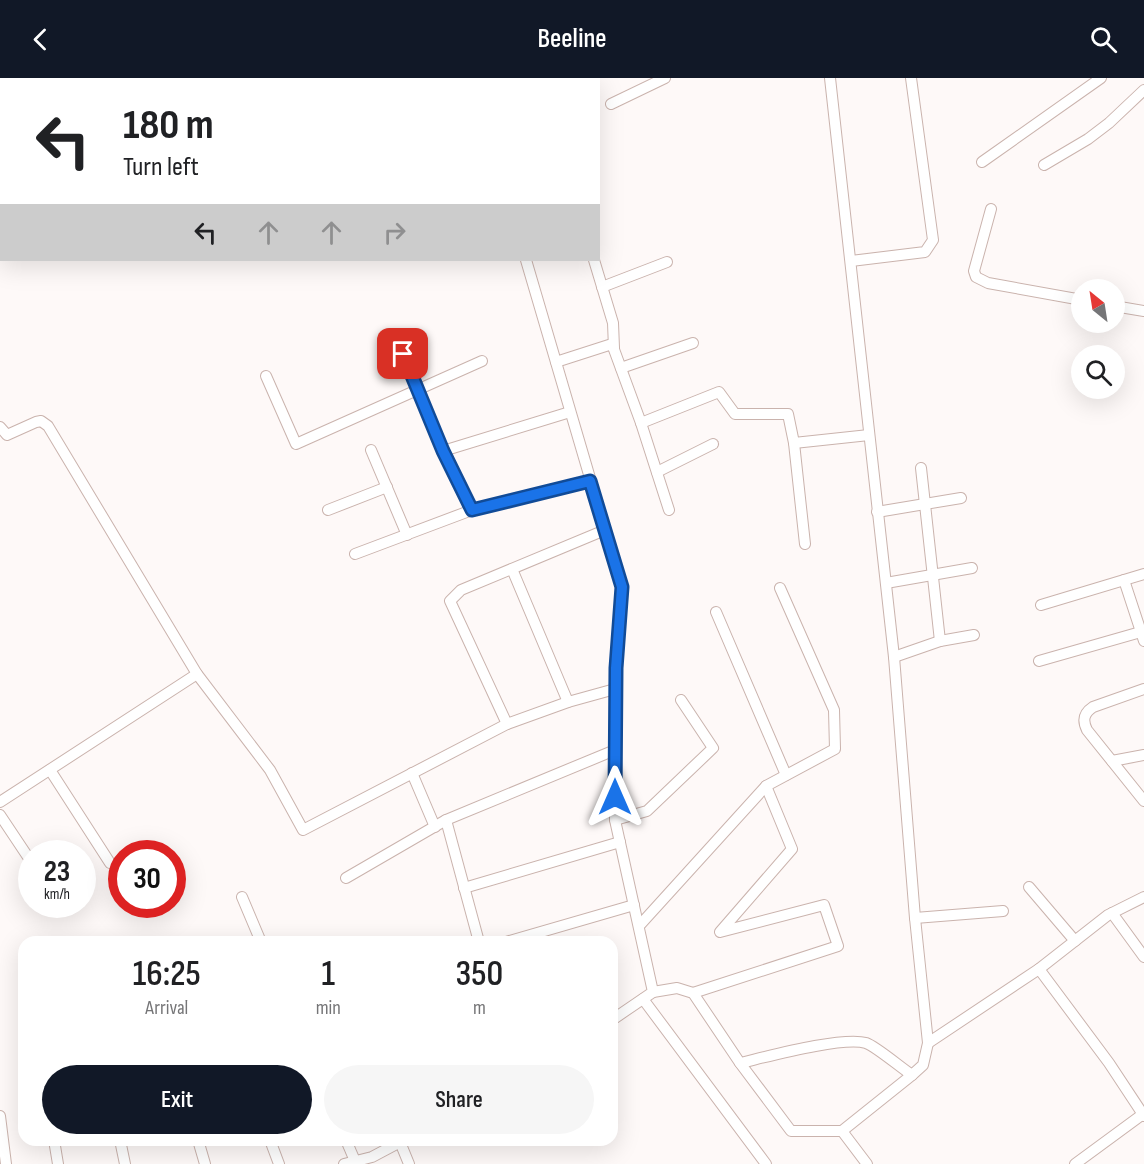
<!DOCTYPE html>
<style>
:root{--surface:#fff;--page:#f6f6f6;--text:#202124;--muted:#757577;--accent:#111827}
body{margin:0;font-family:"Sofia Sans Condensed",sans-serif;background:var(--page);color:var(--text);height:100vh;display:flex;flex-direction:column;font-size:22px;white-space:nowrap}
*{box-sizing:border-box;margin:0}
p{font-size:20px;color:var(--muted)}
.icon{flex:none;width:33px;height:33px;fill:none;stroke:currentColor;stroke-width:2;stroke-linecap:round;stroke-linejoin:round}
.map{position:relative;flex:1;overflow:hidden}
.side{position:absolute;left:18px;top:858px;width:600px;height:210px;display:flex;flex-direction:column;background:var(--surface);border-radius:18px;box-shadow:0 6px 24px #0002}
.side>*{flex:none}
.guide{position:absolute;left:0px;top:0px;width:600px;height:183px;box-shadow:0 6px 24px #0002;background:#fff;color:var(--text);overflow:hidden}
.needle{width:39px;rotate:330deg}
.buttons{position:absolute;left:1071px;top:201px;display:grid;gap:12px}
.buttons a{display:grid;place-items:center;width:54px;height:54px;border-radius:50%;background:var(--surface);box-shadow:0 6px 24px #0002;font-size:30px}
.speed{position:absolute;left:18px;top:762px;display:flex;gap:12px;font-size:30px;font-weight:700;text-align:center}
.speed>*{display:grid;place-content:center;width:78px;height:78px;border-radius:50%;background:var(--surface);box-shadow:0 6px 24px #0002;line-height:1}
.speed small{font-size:15px;font-weight:400}
.speed .limit{border:9px solid #d22;background:#fff;color:#111}
.pin{position:absolute;display:grid;place-items:center;width:51px;height:51px;color:#fff;margin:-26px;border-radius:12px;box-shadow:0 3px 9px #0006}
.me{position:absolute;width:66px;margin:-33px;rotate:0deg;stroke-linejoin:round;filter:drop-shadow(0 0 4px #0008)}
.turn{display:flex;align-items:center;gap:21px;height:126px;padding:0 24px;font-size:27px}
.turn .icon{width:78px;height:78px;stroke-width:2.5}
.turn b{display:block;font-size:42px;line-height:51px}
.lanes{display:flex;align-items:center;height:57px;padding:0 24px;background:#0003;justify-content:center;gap:30px;direction:ltr}
.lanes .off{opacity:.35}
.eta{display:flex;justify-content:space-evenly;align-items:center;height:102px;text-align:center}
.eta b{font-size:36px;font-weight:600;line-height:42px}
.action{display:flex;gap:12px;margin-top:auto;padding:12px 24px}
.action a{flex:1;height:69px;border-radius:36px;background:var(--accent);color:#fff;font-size:24px;font-weight:600;line-height:69px;text-align:center}
.action a+a{background:var(--page);color:var(--text)}
header{display:flex;justify-content:space-between;align-items:center;height:78px;padding:0 24px;background:var(--accent);color:#fff;font-size:27px;font-weight:600}
.map>svg:first-child{display:block}
</style>
<header><svg class="icon" aria-label="back" viewBox="0 0 24 24"><path d="M15 5l-7 7 7 7"/></svg>Beeline<svg class="icon" aria-label="search" viewBox="0 0 24 24"><circle cx="10" cy="10" r="6"/><path d="M15 15l6 6"/></svg></header>
<div class="map">
<svg width="1144" height="1086" viewBox="0 0 1144 1086">
<rect width="100%" height="100%" fill="#fef9f8"/>
<g fill="none" stroke-linecap="round" stroke-linejoin="round">
<g stroke="#cab3ad" stroke-width="12">
<g id="street">
<polyline points="455,0 457,2"/>
<polyline points="528,0 529,2"/>
<polyline points="830,0 894,579 915,840 928,965 923,987 912,997 842,1053"/>
<polyline points="57,2 60,0"/>
<polyline points="611,26 665,0"/>
<polyline points="0,37 2,36"/>
<polyline points="982,84 1101,0"/>
<polyline points="1044,87 1088,61 1109,45 1144,12"/>
<polyline points="991,131 974,193 976,199 988,205 1082,222"/>
<polyline points="526,182 622,509 616,590 615,742 653,914 612,942"/>
<polyline points="594,182 613,245 614,270"/>
<polyline points="851,183 925,174 933,162 911,0"/>
<polyline points="602,209 667,184"/>
<polyline points="1114,228 1144,233"/>
<polyline points="395,259 443,373 472,432"/>
<polyline points="556,284 612,266 641,345 669,432"/>
<polyline points="621,290 693,265"/>
<polyline points="266,298 296,366 482,283"/>
<polyline points="641,345 719,314 735,336 788,336 794,365 869,357"/>
<polyline points="0,349 7,357 36,344 41,343 48,348 197,596"/>
<polyline points="794,365 805,466"/>
<polyline points="371,372 407,457"/>
<polyline points="443,373 570,334"/>
<polyline points="921,390 940,563"/>
<polyline points="657,394 713,366"/>
<polyline points="328,432 387,409"/>
<polyline points="877,434 961,420"/>
<polyline points="355,476 472,432 590,403"/>
<polyline points="512,491 568,624"/>
<polyline points="1124,502 1144,563"/>
<polyline points="886,505 972,490"/>
<polyline points="1041,527 1144,496"/>
<polyline points="716,534 786,697"/>
<polyline points="894,579 940,563 974,557"/>
<polyline points="1039,583 1144,553"/>
<path d="M1144 611 1093 629C1084 635 1082 642 1087 652L1144 723"/>
<polyline points="507,646 450,523 461,512 605,452"/>
<polyline points="1112,683 1144,677"/>
<polyline points="50,692 110,785"/>
<polyline points="412,695 435,749"/>
<polyline points="0,724 197,596 270,692 303,752 507,646 568,624 615,611"/>
<polyline points="0,737 32,785"/>
<polyline points="446,742 479,864"/>
<polyline points="615,742 647,733 713,670 681,622"/>
<polyline points="346,800 446,742 615,672"/>
<polyline points="1029,809 1075,863"/>
<polyline points="464,810 620,764"/>
<polyline points="242,819 261,864"/>
<polyline points="1144,819 1108,837 1039,891 1109,985 1144,1038"/>
<polyline points="1112,835 1144,879"/>
<polyline points="915,840 1003,833"/>
<polyline points="639,848 766,708 835,671 834,632 780,510"/>
<polyline points="506,864 634,827"/>
<path d="M653 914 677 910 693 915 740 985C766 979 843 958 866 965 877 969 901 990 912 997"/>
<polyline points="693,915 838,868 824,827 720,854 792,771 766,708"/>
<polyline points="643,921 766,1086"/>
<polyline points="928,965 1039,891"/>
<polyline points="740,985 791,1053 842,1053 867,1086"/>
<polyline points="0,1038 6,1086"/>
<polyline points="54,1062 58,1086"/>
<polyline points="120,1062 125,1086"/>
<polyline points="198,1062 205,1086"/>
<polyline points="270,1062 279,1086"/>
<polyline points="346,1062 355,1083"/>
<polyline points="400,1064 409,1086"/>
<polyline points="344,1086 372,1079 404,1062"/>
<polyline points="1075,1086 1143,1036"/>
</g>
</g>
<use href="#street" stroke="#fff" stroke-width="10"/>
</g>
<g fill="none" stroke-linecap="round" stroke-linejoin="round">
<g stroke="#114b97" stroke-width="15">
<polyline id="route" points="403,276 443,373 472,432 590,403 622,509 616,590 615,719"/>
</g>
<use href="#route" stroke="#1a73e8" stroke-width="10"/>
</g>
</svg>
<div class="buttons">
<a><svg class="needle" viewBox="-14 -14 28 28"><path d="M0-13l5 13h-10z" fill="#e53935"/><path d="M0 13l5-13h-10z" fill="#757577"/></svg></a>
<a><svg class="icon" aria-label="search" viewBox="0 0 24 24"><circle cx="10" cy="10" r="6"/><path d="M15 15l6 6"/></svg></a>
</div>
<div class="speed"><div>23<small>km/h</small></div><div class="limit">30</div></div>
<div class="pin" style="left:403px;top:276px;background:#d93025"><svg class="icon" aria-label="arrive" viewBox="0 0 24 24"><path d="M6 21V4h12l-3 4 3 4H6"/></svg></div>
<svg class="me" style="left:615px;top:719px" viewBox="-20 -20 40 40"><path d="M0-17L14 15 0 8-14 15z" fill="#1a73e8" stroke="#fff" stroke-width="4"/></svg>
<div class="guide">
<div class="turn"><svg class="icon" aria-label="left" viewBox="0 0 24 24"><path d="M17 20v-9H6M10 6l-5 5 5 5"/></svg><div><b>180 m</b>Turn left</div></div>
<div class="lanes"><svg class="icon" aria-label="left" viewBox="0 0 24 24"><path d="M17 20v-9H6M10 6l-5 5 5 5"/></svg><svg class="icon off" aria-label="ahead" viewBox="0 0 24 24"><path d="M12 20V5M6 11l6-6 6 6"/></svg><svg class="icon off" aria-label="ahead" viewBox="0 0 24 24"><path d="M12 20V5M6 11l6-6 6 6"/></svg><svg class="icon off" aria-label="right" viewBox="0 0 24 24"><path d="M7 20v-9h11M14 6l5 5-5 5"/></svg></div>
</div>
<section class="side">
<div class="eta">
<div><b>16:25</b><p>Arrival</p></div>
<div><b>1</b><p>min</p></div>
<div><b>350</b><p>m</p></div>
</div>
<div class="action"><a>Exit</a><a>Share</a></div>
</section>
</div>
